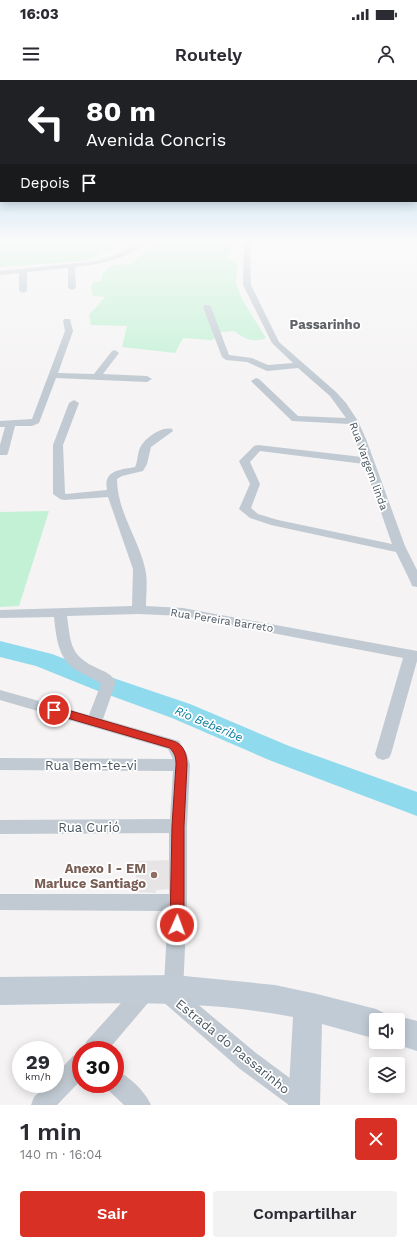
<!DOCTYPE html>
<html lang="pt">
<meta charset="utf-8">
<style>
:root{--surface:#fff;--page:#f2f2f3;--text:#2b2b33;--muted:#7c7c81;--accent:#d93025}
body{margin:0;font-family:"Work Sans",sans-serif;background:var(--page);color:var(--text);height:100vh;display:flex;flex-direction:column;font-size:15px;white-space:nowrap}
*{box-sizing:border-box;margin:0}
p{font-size:13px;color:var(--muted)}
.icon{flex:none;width:22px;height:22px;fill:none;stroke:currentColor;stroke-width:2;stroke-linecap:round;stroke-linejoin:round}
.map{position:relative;height:1025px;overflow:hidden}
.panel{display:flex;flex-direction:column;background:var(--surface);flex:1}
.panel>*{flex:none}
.banner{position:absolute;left:0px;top:0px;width:417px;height:122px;box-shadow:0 2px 10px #0003;background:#202124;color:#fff;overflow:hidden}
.controls{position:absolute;left:369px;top:933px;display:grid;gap:8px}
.controls a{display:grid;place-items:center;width:36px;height:36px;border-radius:4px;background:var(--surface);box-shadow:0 2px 10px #0003;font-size:20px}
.speed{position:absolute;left:12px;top:961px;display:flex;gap:8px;font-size:20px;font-weight:700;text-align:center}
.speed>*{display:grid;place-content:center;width:52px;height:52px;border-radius:50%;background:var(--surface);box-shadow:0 2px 10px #0003;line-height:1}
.speed small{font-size:10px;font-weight:400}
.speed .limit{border:6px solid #d22;background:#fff;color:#111}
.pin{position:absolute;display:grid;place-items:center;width:34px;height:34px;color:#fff;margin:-17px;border:2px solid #fff;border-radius:50%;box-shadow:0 1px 4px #0007}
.me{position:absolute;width:44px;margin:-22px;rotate:2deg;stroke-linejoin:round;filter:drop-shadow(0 0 3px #0008)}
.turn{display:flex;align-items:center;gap:14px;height:84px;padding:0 20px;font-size:18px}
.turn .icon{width:52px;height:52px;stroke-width:2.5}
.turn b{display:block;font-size:28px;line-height:34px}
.then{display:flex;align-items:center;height:38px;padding:0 20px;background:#0003;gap:8px;font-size:15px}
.round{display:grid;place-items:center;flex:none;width:42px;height:42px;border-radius:4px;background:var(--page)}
.head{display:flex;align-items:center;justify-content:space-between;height:68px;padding:0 20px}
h1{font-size:24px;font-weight:600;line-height:30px}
.button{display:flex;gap:8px;margin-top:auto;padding:8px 20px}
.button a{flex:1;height:46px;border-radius:4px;background:var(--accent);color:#fff;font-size:16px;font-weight:600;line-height:46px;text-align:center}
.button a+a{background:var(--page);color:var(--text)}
.status{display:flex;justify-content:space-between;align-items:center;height:28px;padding:0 20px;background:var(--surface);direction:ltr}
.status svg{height:11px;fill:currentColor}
header{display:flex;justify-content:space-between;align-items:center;height:52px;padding:0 20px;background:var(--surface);font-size:18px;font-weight:600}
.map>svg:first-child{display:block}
</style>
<div class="status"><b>16:03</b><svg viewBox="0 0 49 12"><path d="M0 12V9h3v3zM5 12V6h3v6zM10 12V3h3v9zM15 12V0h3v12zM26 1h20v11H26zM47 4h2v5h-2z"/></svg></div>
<header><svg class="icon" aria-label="menu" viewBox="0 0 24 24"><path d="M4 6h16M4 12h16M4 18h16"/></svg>Routely<svg class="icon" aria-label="person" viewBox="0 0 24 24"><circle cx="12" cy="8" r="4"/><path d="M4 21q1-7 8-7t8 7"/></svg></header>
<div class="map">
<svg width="417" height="1025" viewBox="0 0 417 1025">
<rect width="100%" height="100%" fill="#f5f3f3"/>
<polygon fill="#e6e4e5" points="173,780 172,809 156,810 156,813 135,812 137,781"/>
<g fill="#c3f1d5">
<polygon points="0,161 134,161 84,181 0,187"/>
<path d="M157 161H218C224 163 228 166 235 168L228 178 237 183 236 204 242 219 266 258C254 263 244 259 234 251L222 252 212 260 183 258 175 273 122 267 127 246 91 245 89 235 105 217 93 216 91 207 93 202 102 201V194L112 185 131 184Z"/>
<polygon points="49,431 19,526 0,527 0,432"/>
</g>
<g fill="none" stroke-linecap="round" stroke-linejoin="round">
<polygon fill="#90daee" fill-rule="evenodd" points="0,561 52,574 116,599 190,624 289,666 417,712 417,736 269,680 172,638 98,611 36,586 0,577"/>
<g fill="#c1cad2" fill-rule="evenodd">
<path d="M141 161H149C131 178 98 185 75 187L76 208 72 210 68 208V188L27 192V211L23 213 19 211V193L0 195V191L97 181 118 174Z"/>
<path d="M244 161H250L251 205 279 262 336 312 346 323 358 341 366 359 405 466 417 490V507L412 506 411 503 396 472 271 445 250 438 239 429 250 404 239 381 254 366 258 365 362 377 349 344 292 341 251 301 256 298 259 299 298 336 346 338 330 316 298 288 267 291 247 282 226 280 222 277 203 227 204 225H210L211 227 229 275 252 278 268 285 293 283 272 263 243 205ZM260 371 364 384 392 464 278 440 258 434 251 428 260 404 250 382Z"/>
<polygon points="64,239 70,239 73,251 58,293 94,294 112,271 115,270 119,273 103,294 147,296 152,299 147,302 56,298 39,343 32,346 15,346 8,373 7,375 0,375 0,365 5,347 0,347 0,341 32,339 65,251 63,241"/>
<path d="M74 320 79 323 63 365 65 413 66 414 107 410C103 390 120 390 135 387 138 381 137 374 140 368 144 359 161 346 172 349L173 351 151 367 147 384 143 391 122 396 117 399C117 431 138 458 145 488 148 501 146 514 146 526L183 528 417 571V581L391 674 389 678 383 680 377 678 375 674 403 578 183 536 139 534 67 536C71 565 70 576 99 589 106 592 112 595 116 602L103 639 179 661 187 674 190 685 187 746V823L183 912 256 973 310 1013 313 1021 312 1025H289L240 989 161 920 158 913 161 906 164 905 168 831 0 830V814H169V753L0 754V740L170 739 173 691 0 690V678L173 679 168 669 0 620V610L89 635 101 604C93 598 84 595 76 590 58 579 56 556 54 537L0 538V530L132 526 133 489 108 417 64 420 60 419 53 414V365L69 323Z"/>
<polygon points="146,900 153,903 156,910 153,917 108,970 83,970 86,962 139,903"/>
<polygon points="81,973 81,1000 57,1025 31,1025 34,1017 47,1004 55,1004 55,995 73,976"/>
<path d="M115 990C129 996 145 1011 151 1025H124L107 1009 105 1004H115Z"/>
</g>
<g fill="#c1cbd6" fill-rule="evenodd">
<path d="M174 895 275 905 317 914 376 929 386 934 389 940H376V959L322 944 320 1025H288L293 937C196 918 98 924 0 925V897Z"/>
<polygon points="398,936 417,941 417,971 389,962 398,962 398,940 389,940"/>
</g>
</g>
<linearGradient id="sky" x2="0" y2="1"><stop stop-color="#85c3ea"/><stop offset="0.53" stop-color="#fafafa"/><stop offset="1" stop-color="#fafafa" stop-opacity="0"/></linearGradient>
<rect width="417" height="304" fill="url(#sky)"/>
<path fill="#d93025" stroke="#8d1f18" d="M54 626 173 661C184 664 187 675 187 685L184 746V845L182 849 177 851 172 849 170 845 172 746 176 685C176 677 175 674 170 668L50 633 48 630 50 628Z"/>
<circle fill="#8d6e63" stroke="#fff" stroke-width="1.5" cx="154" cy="795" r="4"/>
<g text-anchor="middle" stroke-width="3.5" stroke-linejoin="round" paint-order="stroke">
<g font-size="11" fill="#4a5661" stroke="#fff">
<text transform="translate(369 386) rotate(70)" y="4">Rua Vargem linda</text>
<text transform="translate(222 540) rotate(9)" y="4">Rua Pereira Barreto</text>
</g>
<g font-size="12" font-style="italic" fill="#0c7c9b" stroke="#fff">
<text transform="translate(209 644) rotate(23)" y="4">Rio Beberibe</text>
</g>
<g font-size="13" font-weight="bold" fill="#5f6368" stroke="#fff">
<text x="325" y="249">Passarinho</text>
</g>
<g font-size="13" fill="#4a5661" stroke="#fff">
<text x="91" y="690">Rua Bem-te-vi</text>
<text x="89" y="752">Rua Curió</text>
<text transform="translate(233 966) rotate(39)" y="5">Estrada do Passarinho</text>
</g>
<g font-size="13" font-weight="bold" fill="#785e54" stroke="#fff" text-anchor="end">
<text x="146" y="793">Anexo I - EM<tspan x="146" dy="15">Marluce Santiago</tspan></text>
</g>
</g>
</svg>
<div class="controls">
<a><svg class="icon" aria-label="sound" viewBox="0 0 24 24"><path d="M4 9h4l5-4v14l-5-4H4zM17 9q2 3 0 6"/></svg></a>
<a><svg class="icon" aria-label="layers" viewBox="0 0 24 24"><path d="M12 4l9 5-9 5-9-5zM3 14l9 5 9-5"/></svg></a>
</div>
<div class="speed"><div>29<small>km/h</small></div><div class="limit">30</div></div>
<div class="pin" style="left:54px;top:630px;background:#d93025"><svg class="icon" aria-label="arrive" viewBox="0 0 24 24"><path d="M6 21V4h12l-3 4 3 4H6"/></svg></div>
<svg class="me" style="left:177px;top:845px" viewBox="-20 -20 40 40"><circle r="17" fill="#d93025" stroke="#fff" stroke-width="3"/><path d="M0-11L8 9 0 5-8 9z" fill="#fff"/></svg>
<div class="banner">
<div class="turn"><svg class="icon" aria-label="left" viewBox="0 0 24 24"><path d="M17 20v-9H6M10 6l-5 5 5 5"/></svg><div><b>80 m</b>Avenida Concris</div></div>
<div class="then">Depois<svg class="icon" aria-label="arrive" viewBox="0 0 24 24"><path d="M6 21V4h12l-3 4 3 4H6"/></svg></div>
</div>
</div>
<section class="panel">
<div class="head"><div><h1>1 min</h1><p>140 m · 16:04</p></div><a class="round" style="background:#d93025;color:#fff"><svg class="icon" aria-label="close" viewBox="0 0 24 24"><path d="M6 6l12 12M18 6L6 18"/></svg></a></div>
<div class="button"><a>Sair</a><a>Compartilhar</a></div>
</section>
